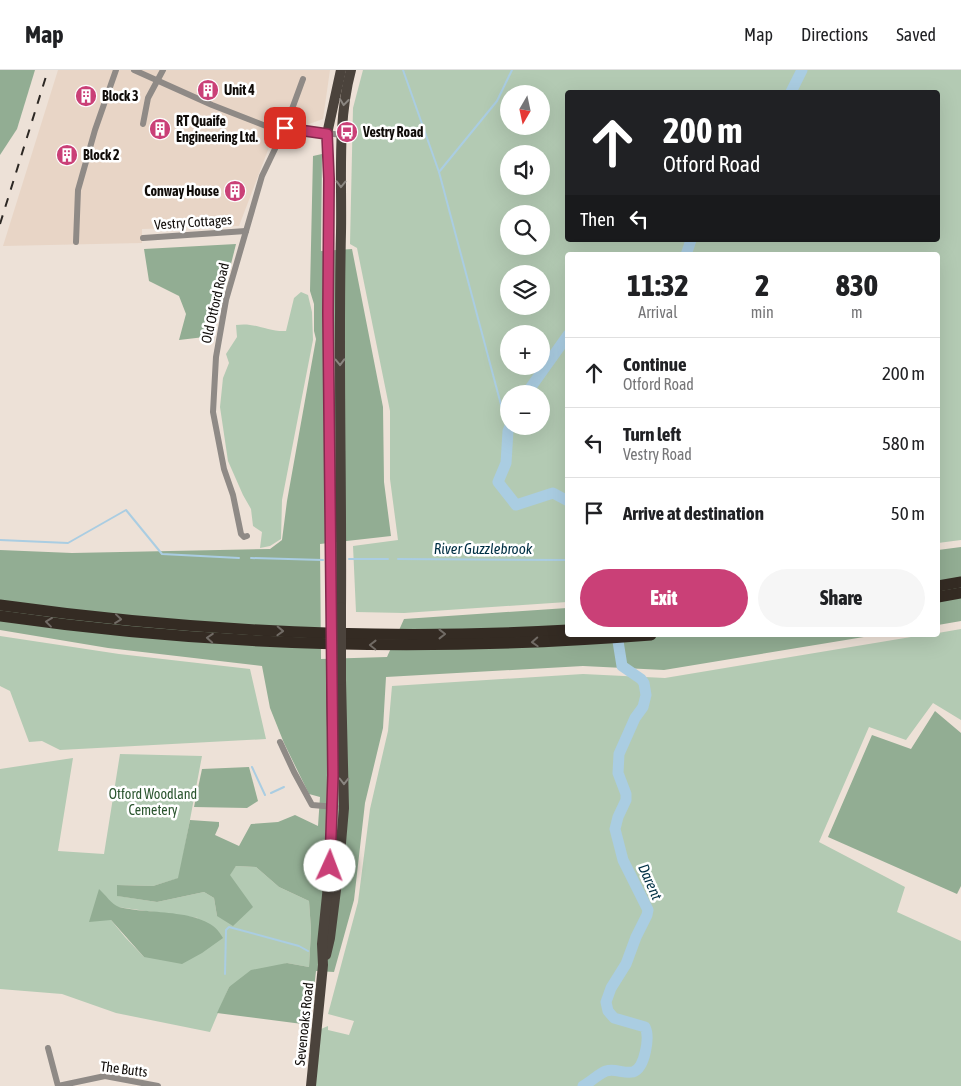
<!DOCTYPE html>
<meta charset="utf-8">
<style>
:root{--surface:#fff;--page:#f6f6f6;--text:#202124;--muted:#757577;--line:#e0e0e0;--accent:#ca4077}
body{margin:0;font-family:"Asap Condensed",sans-serif;background:var(--page);color:var(--text);height:100vh;display:flex;flex-direction:column;font-size:19px;white-space:nowrap}
*{box-sizing:border-box;margin:0}
p{font-size:16px;color:var(--muted)}
.icon{flex:none;width:28px;height:28px;fill:none;stroke:currentColor;stroke-width:2;stroke-linecap:round;stroke-linejoin:round}
.map{position:relative;flex:1;overflow:hidden}
.details{position:absolute;left:565px;top:182px;width:375px;height:385px;display:flex;flex-direction:column;background:var(--surface);border-radius:5px;box-shadow:0 5px 20px #0002}
.details>*{flex:none}
.top-card{position:absolute;left:565px;top:20px;width:375px;height:152px;border-radius:5px;box-shadow:0 5px 20px #0002;background:#202124;color:#fff;overflow:hidden}
.needle{width:32px;rotate:189deg}
.buttons{position:absolute;left:500px;top:15px;display:grid;gap:10px}
.buttons a{display:grid;place-items:center;width:50px;height:50px;border-radius:50%;background:var(--surface);box-shadow:0 5px 20px #0002;font-size:25px}
.pin{position:absolute;display:grid;place-items:center;width:42px;height:42px;color:#fff;margin:-21px;border-radius:10px;box-shadow:0 2px 8px #0006}
.me{position:absolute;width:55px;margin:-28px;rotate:2deg;stroke-linejoin:round;filter:drop-shadow(0 0 4px #0008)}
.turn{display:flex;align-items:center;gap:18px;height:105px;padding:0 15px;font-size:22px}
.turn .icon{width:65px;height:65px;stroke-width:2.5}
.turn b{display:block;font-size:35px;line-height:42px}
.then{display:flex;align-items:center;height:48px;padding:0 15px;background:#0003;gap:10px;font-size:19px}
.eta{display:flex;justify-content:space-evenly;align-items:center;height:85px;text-align:center}
.eta b{font-size:30px;font-weight:800;line-height:35px}
.cta{display:flex;gap:10px;margin-top:auto;padding:10px 15px}
.cta a{flex:1;height:58px;border-radius:30px;background:var(--accent);color:#fff;font-size:20px;font-weight:800;line-height:58px;text-align:center}
.cta a+a{background:var(--page);color:var(--text)}
ul{padding:0;list-style:none}
li{display:flex;align-items:center;gap:15px;height:70px;padding:0 15px;border-top:1px solid var(--line)}
li div{flex:1}
li b{display:block;font-size:19px}
li em{font-style:normal}
header{display:flex;align-items:center;gap:30px;box-sizing:border-box;height:70px;padding:0 25px;background:var(--surface);border-bottom:1px solid var(--line)}
header strong{font-size:24px}
nav{display:flex;gap:28px;margin-inline-start:auto;font-size:18px}
.map>svg:first-child{display:block}
</style>
<header>
<strong>Map</strong>
<nav><a>Map</a><a>Directions</a><a>Saved</a></nav>
</header>
<div class="map">
<svg width="961" height="1016" viewBox="0 0 961 1016">
<rect width="100%" height="100%" fill="#ede1d7"/>
<polygon fill="#e8d5c6" points="58,0 330,0 323,49 273,67 239,156 142,159 142,173 3,176"/>
<g fill="#b3cab3" fill-rule="evenodd">
<path d="M363 0H961V470L938 473V185H568L567 532 404 543 356 542 353 476 398 470 390 409V341L357 178 350 174 353 38ZM938 22V170H568V22ZM509 24H541V56H509ZM509 84H541V116H509ZM509 144H541V176H509ZM509 204H541V236H509ZM509 264H541V296H509ZM509 324H541V356H509Z"/>
<path d="M301 222 308 225 312 242 313 270 282 430 281 469 270 476 260 478 262 462 253 456 251 439 243 425 228 391 220 337 223 308 229 293 226 284 237 267 236 255C256 252 267 262 286 261L294 228Z"/>
<polygon points="961,559 961,650 933,633 906,670 869,657 819,772 905,817 897,842 961,871 961,1016 315,1016 321,959 328,956 328,960 349,965 354,951 328,944 358,832 370,739 388,661 392,616 583,604 665,608 923,565 938,565 938,563"/>
<polygon points="0,566 119,584 250,599 266,669 60,680 42,671 29,672 10,621 0,616"/>
<path d="M120 684 202 686 179 808 153 816 117 815 118 826 157 832 204 822 214 828 217 846 229 805 236 796 256 797 279 817 309 831 311 860 309 897 287 893 229 917 210 962 116 943 62 924 0 919V699L73 688 58 781 104 784ZM117 837 198 848 144 887 125 867 111 850Z"/>
</g>
<g fill="#92ad93">
<polygon points="0,0 35,0 17,59 0,85"/>
<polygon points="322,84 321,181 352,179 383,337 384,412 391,466 320,474 321,589 387,587 404,549 567,538 568,565 876,565 664,600 583,596 386,607 383,658 365,733 354,830 334,902 316,901 310,955 217,943 229,917 251,900 287,893 309,897 311,860 309,831 279,817 256,797 236,796 230,805 253,837 233,856 217,846 214,828 204,822 157,832 117,826 117,815 153,816 178,808 190,750 219,752 219,756 215,765 239,776 251,754 278,752 295,745 318,756 320,727 309,724 284,673 270,638 262,596 108,578 0,560 0,480 72,483 270,479 282,470 287,431 316,269 314,261 314,234 310,221 313,86"/>
<polygon points="236,174 213,266 179,270 186,244 179,226 149,211 144,179"/>
<polygon points="961,477 961,551 938,555 938,480"/>
<polygon points="935,641 961,663 961,816 957,824 828,767 872,665 911,679"/>
<polygon points="249,697 258,731 247,738 194,737 202,699"/>
<path d="M99 819C105 824 112 835 119 837 148 845 209 837 223 868L202 883 182 894 144 887 111 850 89 852Z"/>
</g>
<g fill="none" stroke-linecap="round" stroke-linejoin="round">
<g stroke="#aacde2" stroke-width="2">
<polyline points="403,0 439,102"/>
<polyline points="508,361 439,102 497,31 512,0"/>
<polyline points="0,470 68,473 126,440 162,484 239,488"/>
<polyline points="251,488 323,490"/>
<polyline points="349,489 388,489"/>
<polyline points="398,489 568,490"/>
<polyline points="252,697 265,725"/>
<polyline points="271,723 284,717"/>
<polyline points="225,904 226,860 229,857 299,876 308,881"/>
</g>
<g stroke="#aacde2" stroke-width="11">
<polyline points="791,22 802,0"/>
<polyline points="686,185 691,170"/>
<polyline points="526,324 568,265"/>
<polyline points="510,356 508,361 506,393 498,412 516,435 553,423 568,431"/>
<path d="M583 1016C591 1012 598 1004 606 1001 615 998 624 1004 633 1002 645 998 650 967 645 957L614 948 608 941 606 932 611 918 626 894 636 867 647 845 648 840 623 790 615 759 618 747 626 730V724L618 703 619 684 635 648 643 637 646 625 644 613 641 609 622 596 617 565"/>
</g>
<g stroke="#8f8a86" stroke-width="6">
<polyline points="134,0 212,35 271,58 285,58 342,65"/>
<polyline points="143,54 148,28 163,0"/>
<polyline points="143,168 246,161"/>
<polyline points="76,172 78,120 95,60 116,0"/>
<polyline points="247,466 244,467 241,464 233,425 224,399 213,342 216,287 226,230 262,106 285,58 303,9"/>
<polyline points="280,672 294,702 312,735 336,737"/>
<polyline points="48,978 58,1016"/>
<polyline points="58,1016 105,1006 158,1016"/>
</g>
<g stroke="#4b433c" stroke-width="10">
<polyline points="331,536 331,421 328,243 329,109 327,64 341,0"/>
<path d="M341 537C342 412 338 287 341 162 342 108 337 52 351 0"/>
<polyline points="326,885 330,868 339,796 344,738 341,610"/>
<polyline points="311,1016 323,895 322,874 330,796 333,705 331,610"/>
</g>
<g stroke="#342b23" stroke-width="11">
<polyline points="938,516 961,512"/>
<polyline points="938,527 961,523"/>
<path d="M0 535C188 561 378 571 568 560"/>
<path d="M0 546C215 577 434 582 651 565"/>
</g>
<polyline stroke="#2d2824" stroke-width="2" stroke-dasharray="9 9" stroke-linecap="butt" points="0,154 48,0"/>
<g stroke="#4b433c" stroke-width="10">
<polyline points="331,536 331,610"/>
<polyline points="341,537 341,610"/>
</g>
</g>
<defs><path id="oneway-chevron" d="M-2-3.5L2.5 0L-2 3.5" fill="none" stroke-width="1.6" stroke-linecap="round" stroke-linejoin="round" transform="scale(1.25)"/></defs>
<g stroke="#8a8580">
<use href="#oneway-chevron" transform="translate(344 32) rotate(97)"/>
<use href="#oneway-chevron" transform="translate(341 114) rotate(91)"/>
<use href="#oneway-chevron" transform="translate(340 292) rotate(89)"/>
<use href="#oneway-chevron" transform="translate(344 711) rotate(90)"/>
</g>
<g stroke="#716b65">
<use href="#oneway-chevron" transform="translate(118 549) rotate(6)"/>
<use href="#oneway-chevron" transform="translate(49 552) rotate(-173)"/>
<use href="#oneway-chevron" transform="translate(280 561) rotate(2)"/>
<use href="#oneway-chevron" transform="translate(442 564)"/>
<use href="#oneway-chevron" transform="translate(210 568) rotate(-176)"/>
<use href="#oneway-chevron" transform="translate(535 572) rotate(177)"/>
<use href="#oneway-chevron" transform="translate(373 575) rotate(-179)"/>
</g>
<g fill="none" stroke-linecap="round" stroke-linejoin="round">
<g stroke="#832a4d" stroke-width="12">
<polyline id="route" points="285,58 327,64 329,109 328,243 333,705 330,796"/>
</g>
<use href="#route" stroke="#ca4077" stroke-width="9"/>
</g>
<defs>
<g id="building-disc" transform="scale(1.125)"><circle r="9.5" fill="#ca4077" stroke="#fff"/><path d="M-4-6H4V6H1V3H-1V6H-4ZM-2.5-4.3h1.7v1.8h-1.7ZM.8-4.3h1.7v1.8H.8ZM-2.5-1h1.7V.8h-1.7ZM.8-1h1.7V.8H.8Z" fill="#fff"/></g>
<g id="bus-disc" transform="scale(1.125)"><circle r="9.5" fill="#ca4077" stroke="#fff"/><path d="M-5-6H5V4H4V6H2V4H-2V6H-4V4H-5ZM-3.5-4V0h7V-4ZM-3.5 1.2v1.5H-2V1.2ZM2 1.2v1.5H3.5V1.2Z" fill="#fff"/></g>
</defs>
<g fill-rule="evenodd">
<use href="#building-disc" x="208" y="20"/>
<use href="#building-disc" x="86" y="26"/>
<use href="#building-disc" x="160" y="59"/>
<use href="#bus-disc" x="347" y="62"/>
<use href="#building-disc" x="67" y="85"/>
<use href="#building-disc" x="235" y="121"/>
</g>
<g text-anchor="middle" stroke-width="5" stroke-linejoin="round" paint-order="stroke">
<g font-size="14" font-weight="bold" fill="#100c09" stroke="#fff" text-anchor="start">
<text x="224" y="25">Unit 4</text>
<text x="102" y="31">Block 3</text>
<text x="176" y="56">RT Quaife<tspan x="176" dy="16">Engineering Ltd.</tspan></text>
<text x="363" y="67">Vestry Road</text>
<text x="83" y="90">Block 2</text>
<text x="219" y="126" text-anchor="end">Conway House</text>
</g>
<g font-size="14" fill="#100c09" stroke="#fff">
<text transform="translate(193 152) rotate(-4)" y="5">Vestry Cottages</text>
<text transform="translate(215 233) rotate(-77)" y="5">Old Otford Road</text>
<text transform="translate(304 954) rotate(-84)" y="5">Sevenoaks Road</text>
<text transform="translate(124 999) rotate(7)" y="5">The Butts</text>
</g>
<g font-size="14" fill="#2b552f" stroke="#fff">
<text x="153" y="729">Otford Woodland<tspan x="153" dy="16">Cemetery</tspan></text>
</g>
<g font-size="15" font-style="italic" fill="#002f44" stroke="#fff">
<text x="483" y="484">River Guzzlebrook</text>
<text transform="translate(650 812) rotate(66)" y="5">Darent</text>
</g>
</g>
</svg>
<div class="buttons">
<a><svg class="needle" viewBox="-14 -14 28 28"><path d="M0-13l5 13h-10z" fill="#e53935"/><path d="M0 13l5-13h-10z" fill="#757577"/></svg></a>
<a><svg class="icon" aria-label="sound" viewBox="0 0 24 24"><path d="M4 9h4l5-4v14l-5-4H4zM17 9q2 3 0 6"/></svg></a>
<a><svg class="icon" aria-label="search" viewBox="0 0 24 24"><circle cx="10" cy="10" r="6"/><path d="M15 15l6 6"/></svg></a>
<a><svg class="icon" aria-label="layers" viewBox="0 0 24 24"><path d="M12 4l9 5-9 5-9-5zM3 14l9 5 9-5"/></svg></a>
<a>+</a>
<a>−</a>
</div>
<div class="pin" style="left:285px;top:58px;background:#d93025"><svg class="icon" aria-label="arrive" viewBox="0 0 24 24"><path d="M6 21V4h12l-3 4 3 4H6"/></svg></div>
<svg class="me" style="left:330px;top:796px" viewBox="-20 -20 40 40"><circle r="19" fill="#fff"/><path d="M0-13L10 11 0 6-10 11z" fill="#ca4077"/></svg>
<div class="top-card">
<div class="turn"><svg class="icon" aria-label="ahead" viewBox="0 0 24 24"><path d="M12 20V5M6 11l6-6 6 6"/></svg><div><b>200 m</b>Otford Road</div></div>
<div class="then">Then<svg class="icon" aria-label="left" viewBox="0 0 24 24"><path d="M17 20v-9H6M10 6l-5 5 5 5"/></svg></div>
</div>
<section class="details">
<div class="eta">
<div><b>11:32</b><p>Arrival</p></div>
<div><b>2</b><p>min</p></div>
<div><b>830</b><p>m</p></div>
</div>
<ul>
<li><svg class="icon" aria-label="ahead" viewBox="0 0 24 24"><path d="M12 20V5M6 11l6-6 6 6"/></svg><div><b>Continue</b><p>Otford Road</p></div><em>200 m</em></li>
<li><svg class="icon" aria-label="left" viewBox="0 0 24 24"><path d="M17 20v-9H6M10 6l-5 5 5 5"/></svg><div><b>Turn left</b><p>Vestry Road</p></div><em>580 m</em></li>
<li><svg class="icon" aria-label="arrive" viewBox="0 0 24 24"><path d="M6 21V4h12l-3 4 3 4H6"/></svg><div><b>Arrive at destination</b></div><em>50 m</em></li>
</ul>
<div class="cta"><a>Exit</a><a>Share</a></div>
</section>
</div>
